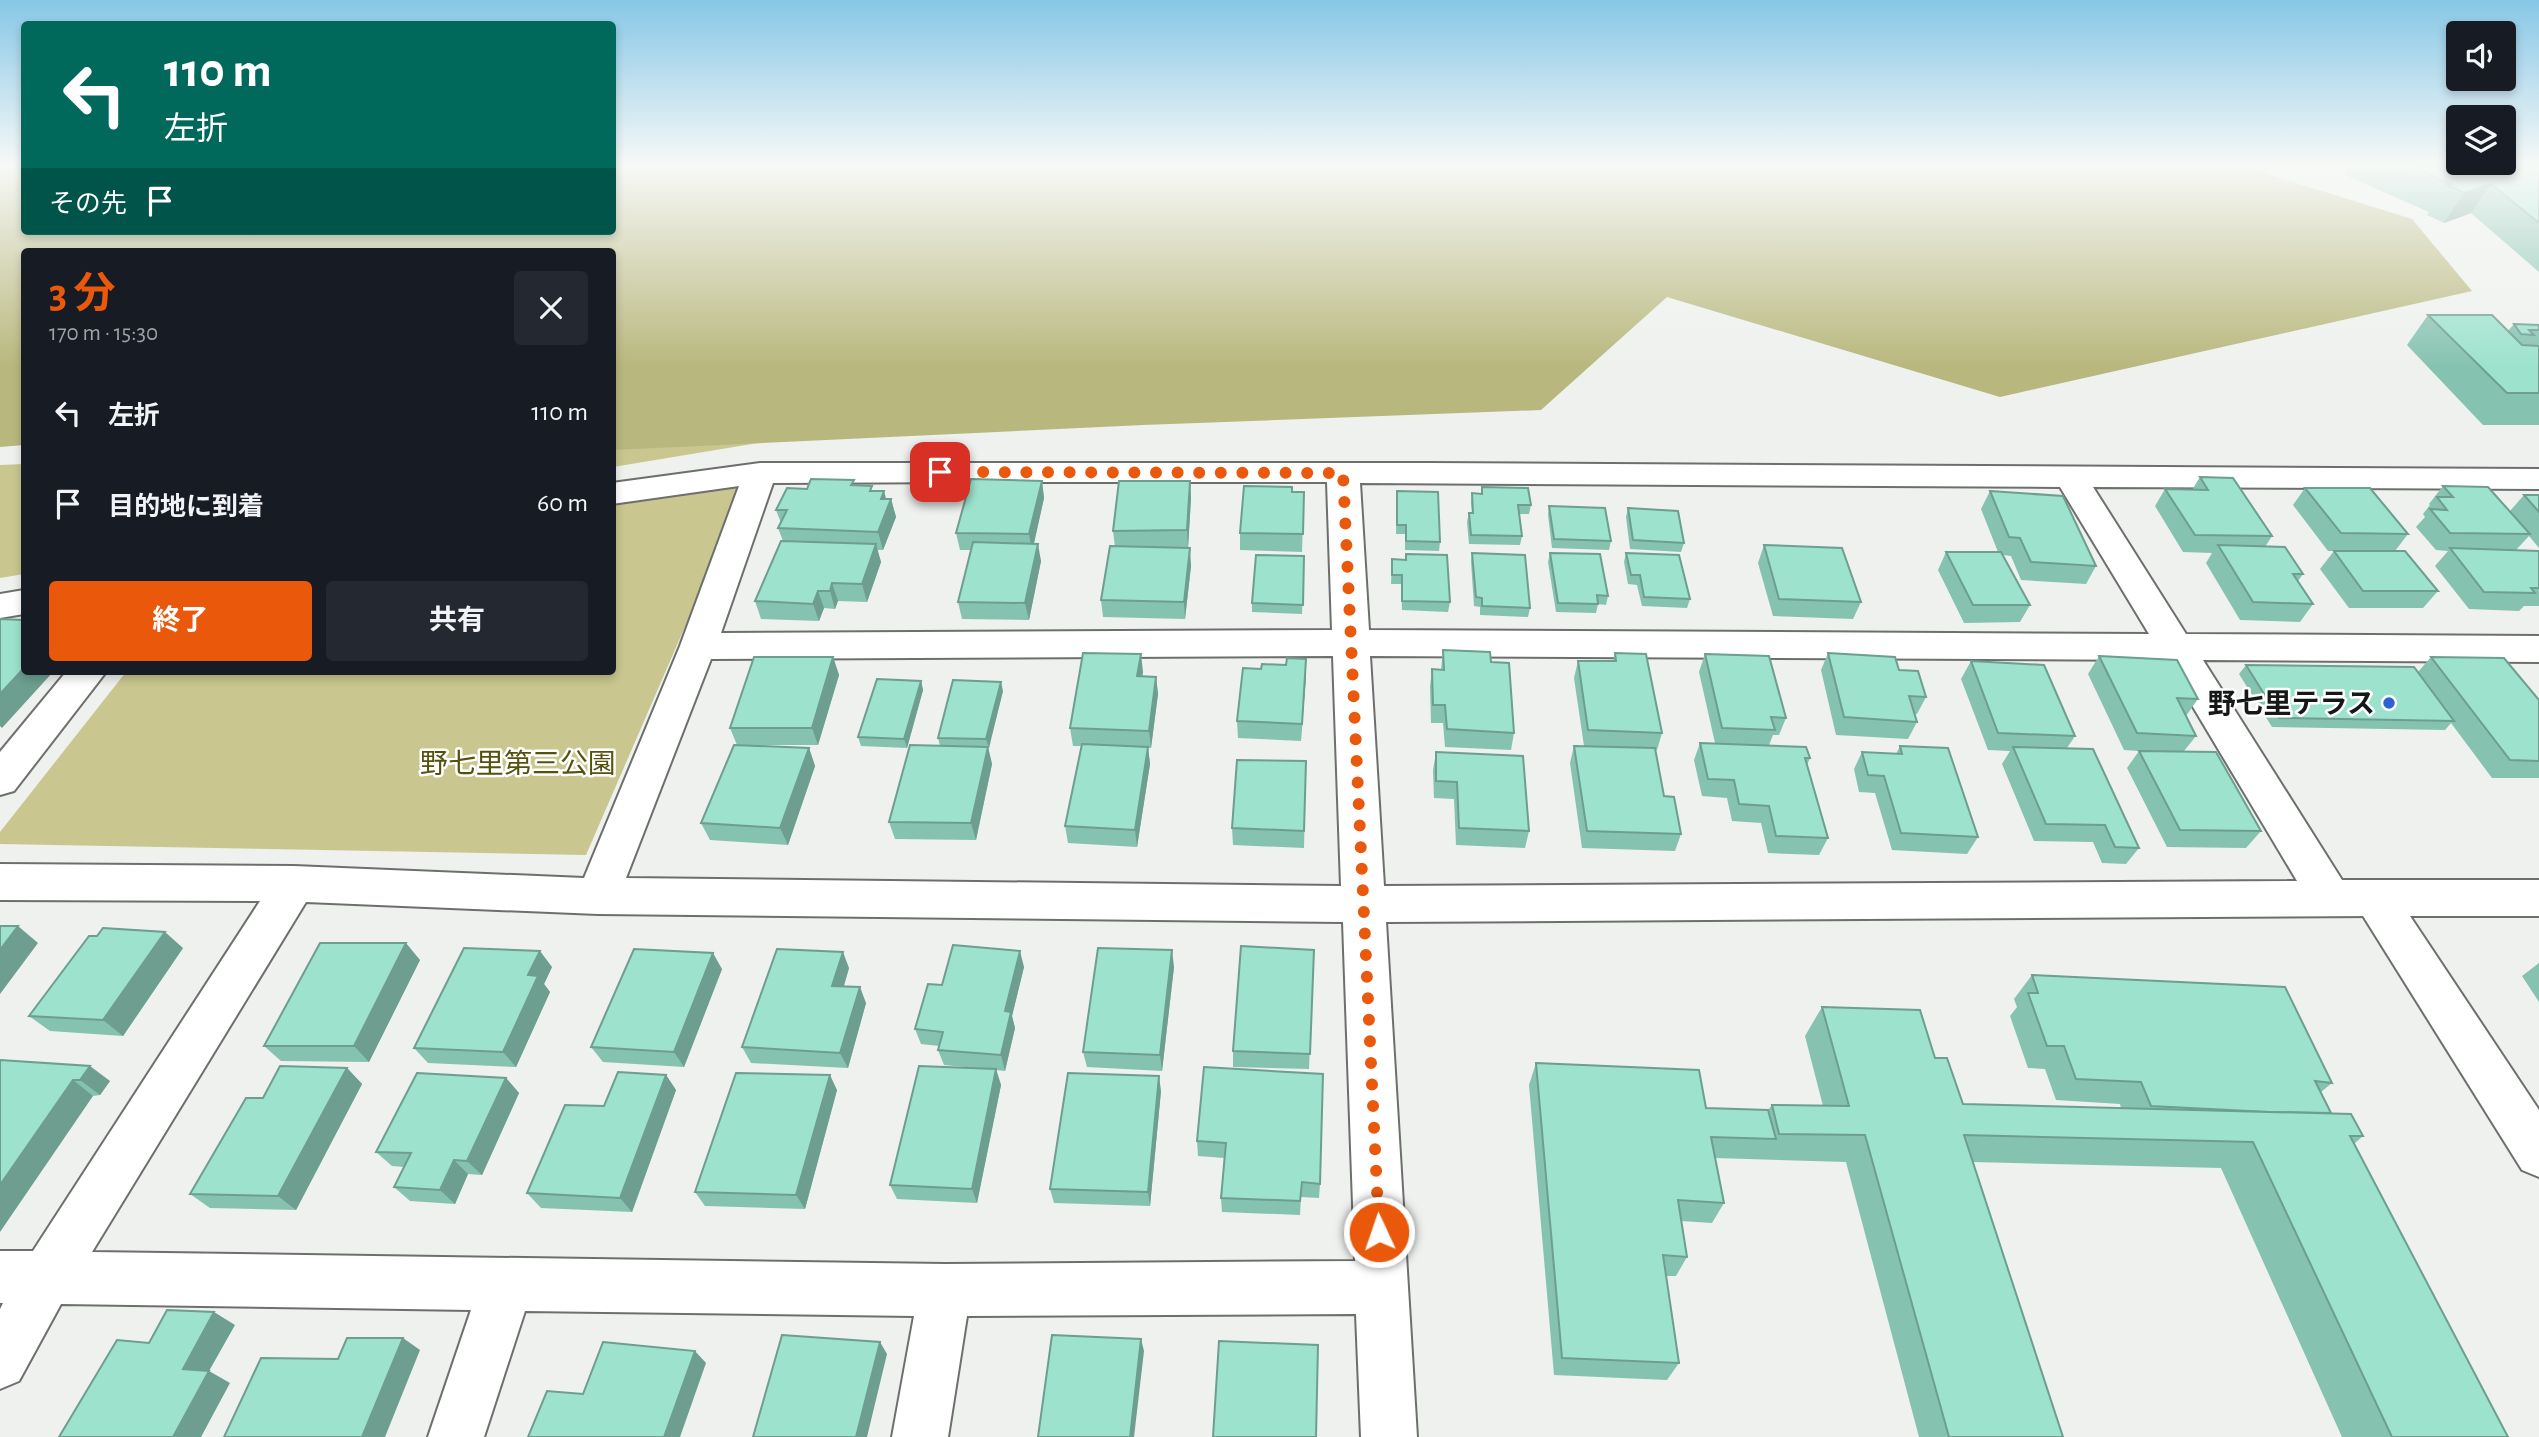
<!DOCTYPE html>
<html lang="ja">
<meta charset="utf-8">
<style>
:root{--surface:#171b24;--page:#242831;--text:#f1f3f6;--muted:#9ea1a6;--accent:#ea580c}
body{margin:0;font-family:"Alegreya Sans","Noto Sans JP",sans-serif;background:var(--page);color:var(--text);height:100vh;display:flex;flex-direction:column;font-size:26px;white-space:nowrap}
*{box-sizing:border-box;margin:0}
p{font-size:23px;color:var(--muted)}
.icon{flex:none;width:38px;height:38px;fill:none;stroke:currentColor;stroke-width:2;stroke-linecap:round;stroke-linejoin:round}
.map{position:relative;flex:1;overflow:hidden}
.details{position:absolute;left:21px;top:248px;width:595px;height:427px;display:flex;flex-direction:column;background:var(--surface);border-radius:7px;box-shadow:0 4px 10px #0003}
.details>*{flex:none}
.hud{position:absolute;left:21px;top:21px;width:595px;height:214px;border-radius:7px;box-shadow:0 4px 10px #0003;background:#00695c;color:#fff;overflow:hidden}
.fabs{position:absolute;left:2446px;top:21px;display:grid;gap:14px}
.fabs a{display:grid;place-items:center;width:70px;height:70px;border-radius:7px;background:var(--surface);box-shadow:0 4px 10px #0003;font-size:35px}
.pin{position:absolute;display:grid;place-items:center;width:60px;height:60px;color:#fff;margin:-30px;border-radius:14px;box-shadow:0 4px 10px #0006}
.me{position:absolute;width:77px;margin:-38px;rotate:357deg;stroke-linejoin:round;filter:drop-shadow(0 0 5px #0008)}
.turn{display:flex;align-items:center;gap:24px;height:147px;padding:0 28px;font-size:32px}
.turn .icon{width:91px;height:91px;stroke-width:2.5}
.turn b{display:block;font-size:49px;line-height:60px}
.then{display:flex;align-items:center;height:66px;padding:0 28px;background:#0003;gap:14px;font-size:26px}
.round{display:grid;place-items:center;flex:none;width:74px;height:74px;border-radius:7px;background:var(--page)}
.headline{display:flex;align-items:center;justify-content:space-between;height:119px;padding:0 28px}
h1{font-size:42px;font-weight:700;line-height:52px;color:var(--accent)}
.action{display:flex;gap:14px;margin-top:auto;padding:14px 28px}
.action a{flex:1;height:80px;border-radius:7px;background:var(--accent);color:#fff;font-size:28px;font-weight:700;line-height:80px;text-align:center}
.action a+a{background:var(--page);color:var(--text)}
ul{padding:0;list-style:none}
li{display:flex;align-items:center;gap:21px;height:91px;padding:0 28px}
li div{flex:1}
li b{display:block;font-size:26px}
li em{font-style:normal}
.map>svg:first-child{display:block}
</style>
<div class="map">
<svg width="2539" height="1437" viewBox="0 0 2539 1437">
<rect width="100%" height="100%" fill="#eef1ee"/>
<g fill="#c9c78f">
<polygon points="758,443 613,467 613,447"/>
<polygon points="24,464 24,574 0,578 0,465"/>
<polygon points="749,479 586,855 0,844 0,832 126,672 612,672 613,504"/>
</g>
<polygon fill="#b8b77d" points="0,167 24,167 24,231 612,231 613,167 2245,167 2412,219 2472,291 2000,397 1667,297 1541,410 1143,425 613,450 612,252 24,252 24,445 0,447"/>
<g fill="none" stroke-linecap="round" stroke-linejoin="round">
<g stroke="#6d6f6d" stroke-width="4">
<g id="street">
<path d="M760 463H1427L2539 469V489L2093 487 2186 634 2539 636V662L2203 660 2342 880H2375L2390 885 2396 898 2390 911 2375 916 1386 922 1417 1437H1361L1356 1314 967 1316 948 1437H892L914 1316 525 1311 484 1437H428L471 1310 61 1304 19 1381 0 1389V1309L3 1303H0V1251H33L260 901 0 900V864L294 866 584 878 680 646 739 486 612 504V483ZM982 482H1327L1332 630 721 633 773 483ZM1360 483 2060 487 2149 634 1369 630ZM1333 656 1341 886 626 878 711 659ZM1370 656 2165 660 2297 881 1384 886ZM306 902 598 914 1343 922 1355 1261 945 1264 92 1252Z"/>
<polygon points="24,590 24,614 0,618 0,594"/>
<polygon points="66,672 106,672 14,791 0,795 0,752"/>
</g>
</g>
<g stroke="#6d6f6d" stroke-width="4">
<polygon id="secondary" points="2375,880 2539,880 2539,916 2410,916 2539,1110 2539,1177 2522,1170 2360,911 2354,898 2360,885"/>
</g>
<use href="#street" fill="#fff" fill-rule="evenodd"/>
<use href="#secondary" fill="#fff" fill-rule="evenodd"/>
</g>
<g fill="#86c2b0">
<polygon points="2350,167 2539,167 2539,272 2471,213 2444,223 2427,215 2429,212 2345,175"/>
<polygon points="2428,315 2508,331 2514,324 2539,325 2539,425 2483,425 2407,345"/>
<polygon points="2200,477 2272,536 2265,547 2303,574 2298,581 2313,604 2300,622 2240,620 2206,563 2212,553 2183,552 2155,506 2165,489 2192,490"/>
<polygon points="1042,481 1044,498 1034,543 1041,561 1029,620 962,619 958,602 971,550 960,550 956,533"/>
<polygon points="1190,481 1191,498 1188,548 1191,566 1185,619 1103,617 1101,600 1115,547 1113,531"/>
<polygon points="855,485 874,491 884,491 886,499 891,499 896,517 883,550 877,550 881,562 867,602 838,601 835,609 824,608 819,621 761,619 755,601 783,541 778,528 781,523 776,510 807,489"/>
<polygon points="2443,486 2510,511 2524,495 2539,495 2539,548 2529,536 2516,550 2539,551 2539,606 2524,606 2519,611 2469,609 2435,566 2448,551 2436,550 2416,527 2425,517 2423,514 2430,505 2429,504"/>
<polygon points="1482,487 1531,505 1529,514 1519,514 1522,536 1520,545 1469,544 1467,522 1469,513 1472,513 1471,502 1472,493 1481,494"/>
<polygon points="2305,488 2408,534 2395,551 2438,591 2423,608 2349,608 2320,569 2334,551 2336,551 2328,551 2293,505"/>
<polygon points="1397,491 1440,542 1439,551 1405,550 1405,534 1396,534"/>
<polygon points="1990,491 2096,566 2086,584 2021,580 2011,556 2003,555 2030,605 2020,622 1964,623 1938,570 1946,552 1998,552 1981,509"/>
<polygon points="1292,492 1304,492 1302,552 1240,550 1240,533"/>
<polygon points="1549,506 1611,541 1609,550 1552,548 1548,515"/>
<polygon points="1628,508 1684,543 1681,552 1630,549 1626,517"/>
<polygon points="1764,545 1861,602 1853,619 1773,616 1758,563"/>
<polygon points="1472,553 1530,608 1528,617 1480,615 1480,607 1474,606 1471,562"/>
<polygon points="1550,553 1608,596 1606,605 1598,604 1596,613 1556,612 1548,562"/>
<polygon points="1626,553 1690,599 1687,608 1642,606 1637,585 1628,584 1624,562"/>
<polygon points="1304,556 1302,614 1252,612 1252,603"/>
<polygon points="1392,559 1450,602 1448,612 1402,610 1401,584 1391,584"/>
<polygon points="1443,650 1491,662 1514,733 1511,750 1445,747 1443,723 1431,723 1430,687 1432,669 1441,670"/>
<polygon points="1615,653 1662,733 1657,750 1655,750 1664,796 1681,834 1675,851 1582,848 1570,763 1574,746 1584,746 1574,678 1578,661 1613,661"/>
<polygon points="1828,653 1899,670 1926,697 1917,714 1915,714 1917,722 1908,739 1836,735 1821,670"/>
<polygon points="1705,654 1786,718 1779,735 1773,735 1769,745 1810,758 1807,765 1828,838 1819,855 1768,853 1761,823 1732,821 1727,798 1702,796 1694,760 1700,743 1715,743 1699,672"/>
<polygon points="2099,656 2198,699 2186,716 2196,736 2184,751 2261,831 2246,848 2167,847 2127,768 2139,751 2124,750 2088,674"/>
<polygon points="833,657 839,675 818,745 748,745 809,748 815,766 788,845 710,840 701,823 737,745 730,728"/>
<polygon points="2431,657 2539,700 2539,778 2492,778 2451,723 2445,730 2272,727 2239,674 2246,665 2418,672"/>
<polygon points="1971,661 2075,736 2067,748 2139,848 2126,864 2102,863 2093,842 2034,841 2002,764 2010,751 1988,750 1961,679"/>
<polygon points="1143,672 1142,676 1156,677 1158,694 1151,748 1148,748 1150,764 1137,847 1068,843 1065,826 1081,746 1073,746 1070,728"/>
<polygon points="1306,676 1301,741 1238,738 1237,721"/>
<polygon points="921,681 923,690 907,748 861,746 858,737"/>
<polygon points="1003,691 988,748 992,764 976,840 895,839 889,822 940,746 938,738"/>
<polygon points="1900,746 1978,837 1967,854 1892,850 1875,793 1859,792 1854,769 1862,752 1896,754"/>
<polygon points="1436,752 1529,831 1525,848 1456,845 1454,799 1434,798 1433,770"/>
<polygon points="1306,761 1304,848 1233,845 1232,828"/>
<polygon points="183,948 123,1036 50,1031 29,1016"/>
<polygon points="1314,950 1309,1069 1233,1067 1233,1051"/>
<polygon points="420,960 369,1062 281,1061 264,1046"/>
<polygon points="2539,963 2539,1002 2522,976"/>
<polygon points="552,967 544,984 550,992 516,1067 428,1063 414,1048"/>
<polygon points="1024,967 1012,1016 1015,1028 1005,1071 996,1070 1001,1085 977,1203 897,1199 890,1185 986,1069 944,1065 938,1050 939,1046 921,1044 915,1029 942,985"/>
<polygon points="1174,967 1162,1071 1087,1067 1083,1052"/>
<polygon points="849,968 844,986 866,1003 848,1068 751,1063 742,1047"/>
<polygon points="722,969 684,1067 603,1062 591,1047"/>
<polygon points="2032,975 2332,1083 2321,1092 2331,1113 2363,1136 2354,1144 2508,1437 2342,1437 2221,1168 1973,1162 2063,1437 1919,1437 1846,1162 1715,1158 1724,1203 1712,1223 1681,1221 1687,1257 1676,1276 1666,1276 1679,1363 1667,1380 1554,1375 1529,1085 1536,1063 1706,1108 1768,1110 1772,1105 1823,1106 1805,1036 1822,1007 1935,1058 1963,1104 2121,1108 2120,1104 2056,1100 2045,1069 2028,1068 2010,1016 2017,1007 2014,999"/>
<polygon points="0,1060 110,1081 100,1095 93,1096"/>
<polygon points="1204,1067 1320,1184 1319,1198 1301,1197 1300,1215 1222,1212 1221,1198 1224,1158 1198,1156 1197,1141"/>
<polygon points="347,1068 362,1084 296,1210 210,1208 190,1194 263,1098"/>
<polygon points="666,1075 676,1090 632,1212 541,1208 527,1193 604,1106"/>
<polygon points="506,1078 519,1093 482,1175 468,1174 455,1204 410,1201 394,1187 404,1167 392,1166 376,1152"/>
<polygon points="837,1090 805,1209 705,1206 695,1192"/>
<polygon points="1161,1091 1150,1206 1054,1203 1050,1189"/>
</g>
<g fill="#6d9e90">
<polygon points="2491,184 2471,213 2444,223 2464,193"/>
<polygon points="1042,481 1044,498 1032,552 1029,534"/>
<polygon points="1190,481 1191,498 1188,548 1187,530"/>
<polygon points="884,491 888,507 891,499 896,517 883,550 878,532 881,499"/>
<polygon points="876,544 881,562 867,602 862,584"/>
<polygon points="1038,544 1041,561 1029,620 1025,603"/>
<polygon points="1190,548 1191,566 1185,619 1184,602"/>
<polygon points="832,583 838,601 835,609 830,591"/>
<polygon points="818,591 824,608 819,621 813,604"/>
<polygon points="1141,654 1143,672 1139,694 1137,676"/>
<polygon points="833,657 839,675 818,745 812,728"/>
<polygon points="1306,659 1306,676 1301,741 1302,724"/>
<polygon points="24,668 24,672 53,672 2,728 0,726 0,694"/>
<polygon points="1156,677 1158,694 1151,748 1149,731"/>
<polygon points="921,681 923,690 907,748 904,739"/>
<polygon points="1001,682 1003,691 989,748 986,739"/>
<polygon points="988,747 992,764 976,840 971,823"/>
<polygon points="1148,747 1150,764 1137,847 1135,830"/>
<polygon points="809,748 815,766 788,845 780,828"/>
<polygon points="18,926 38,943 0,994 0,950"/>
<polygon points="165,932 183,948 123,1036 103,1020"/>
<polygon points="406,943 420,960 369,1062 354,1046"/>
<polygon points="1172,950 1174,967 1162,1071 1160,1055"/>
<polygon points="540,951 552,967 544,984 550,992 516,1067 503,1052 528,975"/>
<polygon points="1020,951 1024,967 1012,1016 1015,1028 1005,1071 1001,1055 1005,1011"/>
<polygon points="843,952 849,968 839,1002 832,986"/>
<polygon points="713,953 722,969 684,1067 674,1052"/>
<polygon points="860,987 866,1003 848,1068 840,1053"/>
<polygon points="90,1066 110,1081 100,1095 80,1080"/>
<polygon points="347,1068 362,1084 296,1210 278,1196"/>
<polygon points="996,1069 1001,1085 977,1203 972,1189"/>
<polygon points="666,1075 676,1090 632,1212 620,1198"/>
<polygon points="830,1075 837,1090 805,1209 796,1195"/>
<polygon points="1159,1076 1161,1091 1150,1206 1148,1192"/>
<polygon points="506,1078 519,1093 482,1175 467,1161"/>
<polygon points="73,1080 93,1096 0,1232 0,1185"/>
<polygon points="454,1160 468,1174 455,1204 440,1190"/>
<polygon points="214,1312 235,1325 209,1371 230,1383 201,1437 173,1437 183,1369"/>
<polygon points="403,1338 420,1350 385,1437 362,1437"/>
<polygon points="1141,1339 1144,1351 1134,1437 1130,1437"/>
<polygon points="880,1342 887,1354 867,1437 856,1437"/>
<polygon points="695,1351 706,1363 680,1437 664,1437"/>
</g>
<g fill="#9ce2cd" stroke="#6d9e90" stroke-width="2">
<polygon points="2412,167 2539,167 2539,223 2491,184 2464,193 2447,185 2451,184"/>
<polygon points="2428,315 2492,315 2522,345 2539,346 2539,393 2507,393"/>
<polygon points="2514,324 2539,325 2539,330 2529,330 2534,335 2521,334"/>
<polygon points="2200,477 2233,478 2272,536 2195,535 2165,489 2208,490"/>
<polygon points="811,479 854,480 851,485 872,486 870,491 884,491 881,499 891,499 878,532 778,528 787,510 776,510 787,488 807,489"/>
<polygon points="971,479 1042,481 1029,534 956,533"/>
<polygon points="1119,481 1190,481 1187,530 1113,531"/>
<polygon points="1244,486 1292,487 1292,492 1304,492 1303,534 1240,533"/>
<polygon points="2443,486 2488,487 2530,534 2450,533 2430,509 2447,510 2437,497 2453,497"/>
<polygon points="1482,487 1528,488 1531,505 1518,505 1522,536 1471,535 1469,513 1473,513 1472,493 1482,494"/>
<polygon points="2305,488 2370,488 2408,534 2341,533"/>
<polygon points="1397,491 1438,492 1440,542 1406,541 1406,525 1397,525"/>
<polygon points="1990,491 2063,496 2096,566 2031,562 2020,538 2009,537"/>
<polygon points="2524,495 2539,495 2539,512"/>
<polygon points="1549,506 1605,508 1611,541 1554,539"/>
<polygon points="1628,508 1678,511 1684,543 1633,540"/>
<polygon points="781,541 876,544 862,584 832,583 830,591 818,591 813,604 755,601"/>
<polygon points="973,542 1038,544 1025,603 958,602"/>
<polygon points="1764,545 1842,548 1861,602 1779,599"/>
<polygon points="2218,545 2285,547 2303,574 2293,574 2313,604 2253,602"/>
<polygon points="1110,546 1190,548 1184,602 1101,600"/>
<polygon points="2450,548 2539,551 2539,588 2531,588 2535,593 2484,592"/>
<polygon points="2334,551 2405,551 2438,591 2363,591"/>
<polygon points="1946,552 2001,552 2030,605 1973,605"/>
<polygon points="1472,553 1525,555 1530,608 1482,606 1482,598 1476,597"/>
<polygon points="1550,553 1600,554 1608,596 1597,595 1598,604 1558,603"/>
<polygon points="1626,553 1679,555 1690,599 1644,597 1640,575 1631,575"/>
<polygon points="1406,554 1447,555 1450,602 1402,601 1402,575 1392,575 1392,559 1406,560"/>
<polygon points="1256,555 1304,556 1303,605 1252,603"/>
<polygon points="0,619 24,620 24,668 0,694"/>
<polygon points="1443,650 1490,652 1491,662 1509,663 1514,733 1447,729 1445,705 1433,705 1432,669 1444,670"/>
<polygon points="1083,653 1141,654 1137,676 1156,677 1149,731 1070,728"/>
<polygon points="1615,653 1646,654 1662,733 1588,730 1578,661 1616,661"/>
<polygon points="1828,653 1895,657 1899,670 1918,671 1926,697 1909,696 1917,722 1844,717"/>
<polygon points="1705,654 1769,656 1786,718 1771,717 1775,730 1722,728"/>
<polygon points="2099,656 2177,660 2198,699 2177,698 2196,736 2137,733"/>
<polygon points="754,657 833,657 812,728 730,728"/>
<polygon points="2431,657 2504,658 2539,700 2539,761 2510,760"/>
<polygon points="1287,658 1306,659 1302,724 1237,721 1243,668 1261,669 1262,664 1286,665"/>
<polygon points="1971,661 2044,665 2075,736 1998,733"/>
<polygon points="2246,665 2414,667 2454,721 2279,718"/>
<polygon points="877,679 921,681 904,739 858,737"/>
<polygon points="953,680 1001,682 986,739 938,738"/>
<polygon points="1700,743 1806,747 1810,758 1805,758 1828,838 1776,836 1769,806 1739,804 1734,780 1708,779"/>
<polygon points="1082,744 1148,747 1135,830 1065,826"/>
<polygon points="734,745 809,748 780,828 701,823"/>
<polygon points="910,745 988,747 971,823 889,822"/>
<polygon points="1574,746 1655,748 1664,796 1674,797 1681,834 1587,831"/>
<polygon points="1900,746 1948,748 1978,837 1901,833 1884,776 1868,775 1862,752 1902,754"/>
<polygon points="2013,747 2093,749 2139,848 2115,847 2105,825 2046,824"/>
<polygon points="2139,751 2216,752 2261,831 2180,830"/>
<polygon points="1436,752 1523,756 1529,831 1459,828 1457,782 1436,781"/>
<polygon points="1237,760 1306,761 1304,831 1232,828"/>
<polygon points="0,926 18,926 0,950"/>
<polygon points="103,928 165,932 103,1020 29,1016 89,936 97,936"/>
<polygon points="320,943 406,943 354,1046 264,1046"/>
<polygon points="953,945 1020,951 1005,1011 1011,1012 1001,1055 938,1050 943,1032 915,1029 928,984 942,985"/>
<polygon points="1241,946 1314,950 1310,1054 1233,1051"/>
<polygon points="464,948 540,951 528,975 538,976 503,1052 414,1048"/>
<polygon points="1098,948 1172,950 1160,1055 1083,1052"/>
<polygon points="634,949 713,953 674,1052 591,1047"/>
<polygon points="777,949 843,952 832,986 860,987 840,1053 742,1047"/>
<polygon points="2032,975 2285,987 2332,1083 2315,1081 2331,1113 2268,1112 2151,1106 2141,1082 2076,1079 2064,1046 2047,1046 2028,993 2038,993"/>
<polygon points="1822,1007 1920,1010 1935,1058 1947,1058 1963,1104 2351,1114 2363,1136 2350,1136 2508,1437 2392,1437 2253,1142 1964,1135 2063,1437 1949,1437 1865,1135 1779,1134 1772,1105 1849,1106"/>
<polygon points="0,1060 90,1066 80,1080 73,1080 0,1185"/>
<polygon points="1536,1063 1699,1070 1706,1108 1768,1110 1776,1139 1711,1137 1724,1203 1678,1200 1687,1257 1663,1255 1679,1363 1562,1358"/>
<polygon points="280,1066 347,1068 278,1196 190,1194 246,1098 263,1098"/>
<polygon points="919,1066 996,1069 972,1189 890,1185"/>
<polygon points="1204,1067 1323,1074 1320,1184 1302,1182 1300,1201 1221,1198 1226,1143 1197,1141"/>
<polygon points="618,1072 666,1075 620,1198 527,1193 565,1105 604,1106"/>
<polygon points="417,1073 506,1078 467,1161 454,1160 440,1190 394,1187 411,1153 376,1152"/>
<polygon points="736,1073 830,1075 796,1195 695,1192"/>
<polygon points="1068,1073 1159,1076 1148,1192 1050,1189"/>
<polygon points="167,1310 214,1312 183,1369 209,1371 173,1437 59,1437 117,1340 149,1343"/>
<polygon points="782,1335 880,1342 856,1437 753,1437"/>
<polygon points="1052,1335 1141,1339 1130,1437 1038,1437"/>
<polygon points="347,1338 403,1338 362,1437 224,1437 261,1358 338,1359"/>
<polygon points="1219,1341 1318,1345 1316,1437 1213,1437"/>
<polygon points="603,1342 695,1351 664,1437 528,1437 547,1391 583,1394"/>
</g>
<linearGradient id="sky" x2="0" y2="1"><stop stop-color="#87c7e6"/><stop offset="0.45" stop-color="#f7f9f7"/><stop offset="1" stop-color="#f7f9f7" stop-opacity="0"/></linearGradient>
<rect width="2539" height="368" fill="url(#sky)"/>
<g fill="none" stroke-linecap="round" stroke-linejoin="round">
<polyline stroke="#ea580c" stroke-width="12" stroke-dasharray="0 21.6" points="940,472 1343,473 1379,1232"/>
</g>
<circle fill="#2d62d0" stroke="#fff" stroke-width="2.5" cx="2389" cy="703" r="7"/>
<g text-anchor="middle" stroke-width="5" stroke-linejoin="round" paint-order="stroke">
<g font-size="28" font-weight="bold" fill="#161717" stroke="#fff" text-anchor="end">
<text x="2375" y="713">野七里テラス</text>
</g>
<g font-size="28" fill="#55520d" stroke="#fff">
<text x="518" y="773">野七里第三公園</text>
</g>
</g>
</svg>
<div class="fabs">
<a><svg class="icon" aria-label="sound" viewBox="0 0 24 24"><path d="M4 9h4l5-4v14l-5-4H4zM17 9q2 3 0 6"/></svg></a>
<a><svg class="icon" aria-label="layers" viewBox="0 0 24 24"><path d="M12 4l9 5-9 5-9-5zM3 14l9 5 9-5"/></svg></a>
</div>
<div class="pin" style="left:940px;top:472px;background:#d93025"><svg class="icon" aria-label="arrive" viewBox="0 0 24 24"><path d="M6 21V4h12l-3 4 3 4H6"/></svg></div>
<svg class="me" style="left:1379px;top:1232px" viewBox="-20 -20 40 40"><circle r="17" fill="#ea580c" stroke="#fff" stroke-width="3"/><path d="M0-11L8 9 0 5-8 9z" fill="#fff"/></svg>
<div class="hud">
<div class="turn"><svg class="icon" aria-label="left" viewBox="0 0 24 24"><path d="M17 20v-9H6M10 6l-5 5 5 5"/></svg><div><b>110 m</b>左折</div></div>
<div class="then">その先<svg class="icon" aria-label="arrive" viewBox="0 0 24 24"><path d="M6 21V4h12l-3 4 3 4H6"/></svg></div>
</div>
<section class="details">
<div class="headline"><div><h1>3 分</h1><p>170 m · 15:30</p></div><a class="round"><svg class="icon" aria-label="close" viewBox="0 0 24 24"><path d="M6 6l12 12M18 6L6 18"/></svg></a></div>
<ul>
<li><svg class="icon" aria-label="left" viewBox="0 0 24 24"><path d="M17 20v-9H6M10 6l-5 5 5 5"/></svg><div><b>左折</b></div><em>110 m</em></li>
<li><svg class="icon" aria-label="arrive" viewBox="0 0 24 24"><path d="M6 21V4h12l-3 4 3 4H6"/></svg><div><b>目的地に到着</b></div><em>60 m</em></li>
</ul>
<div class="action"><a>終了</a><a>共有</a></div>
</section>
</div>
